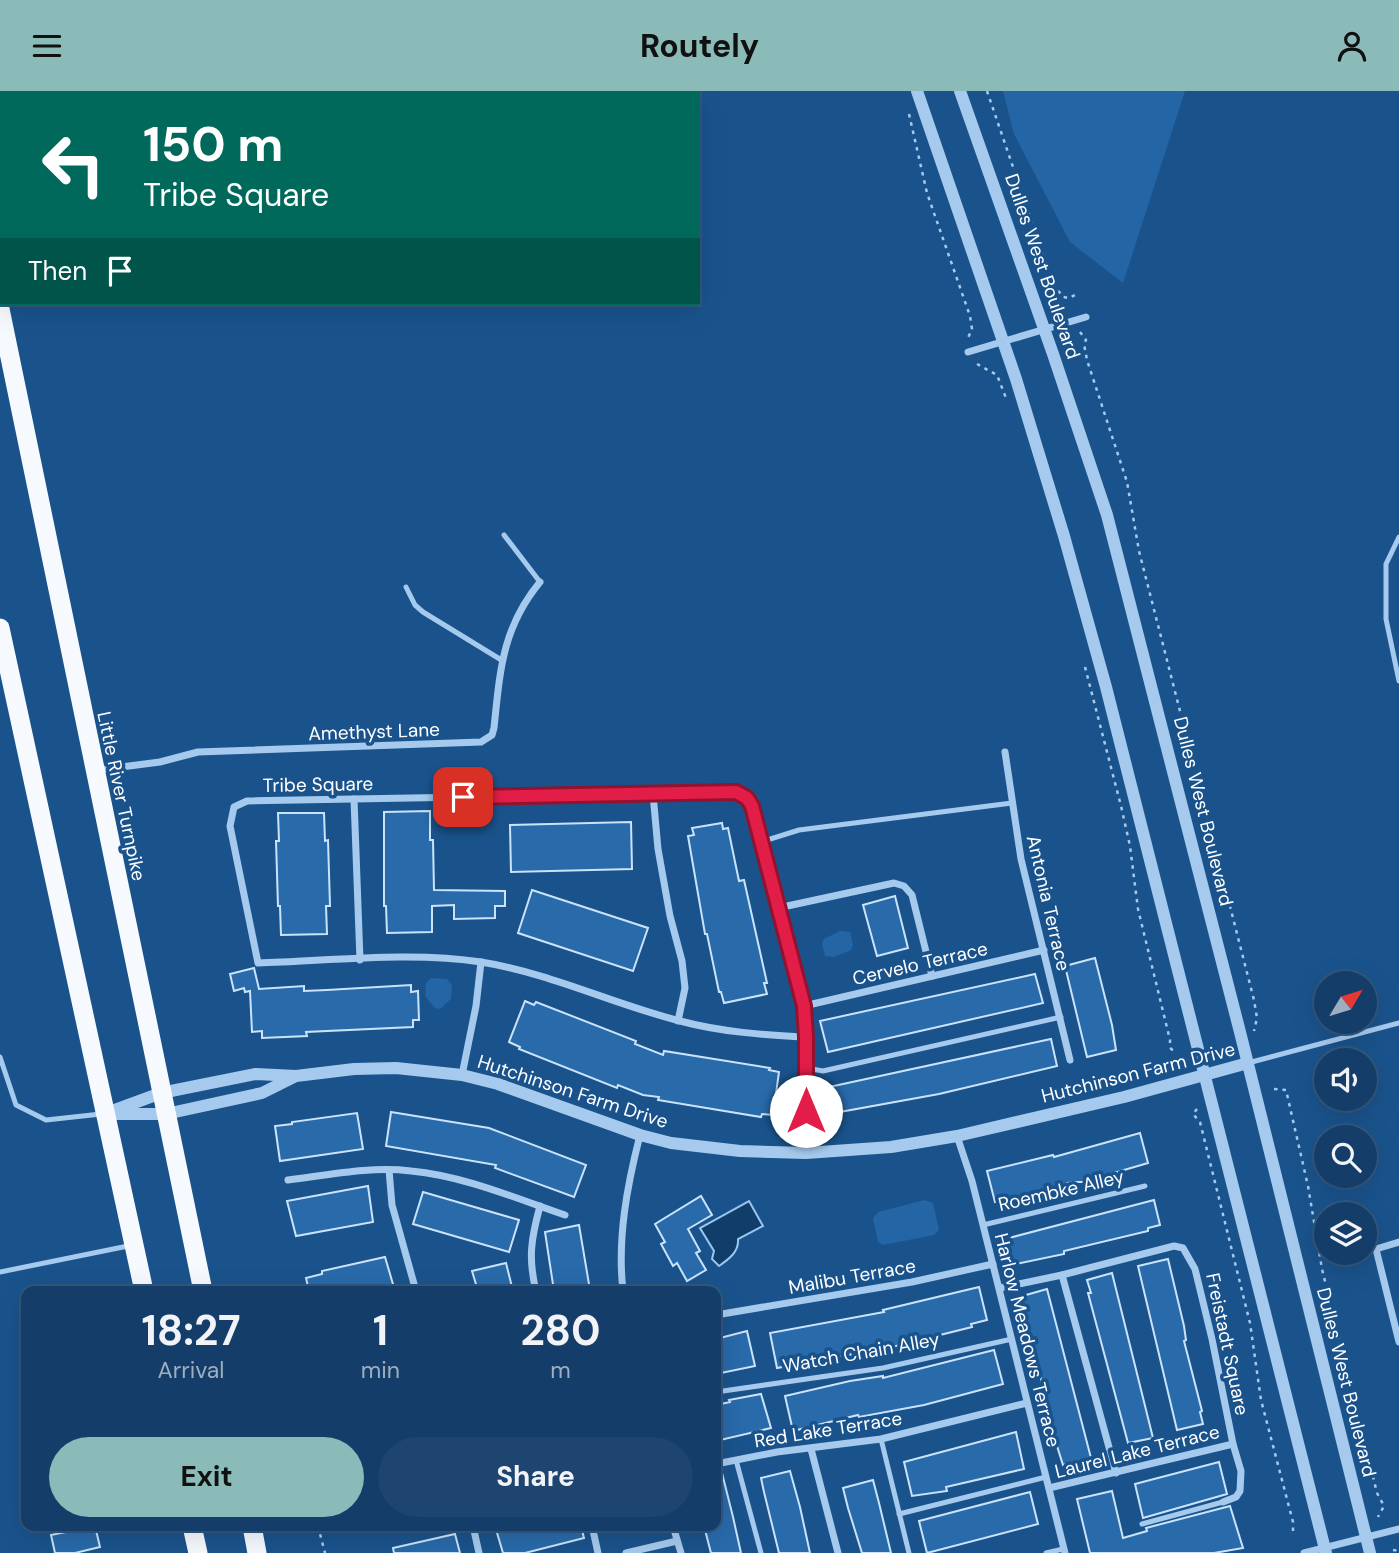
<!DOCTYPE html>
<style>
:root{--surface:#143e69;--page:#1d456f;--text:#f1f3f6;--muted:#9daec0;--line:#33577d;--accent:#8bbbb9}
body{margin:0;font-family:"DM Sans",sans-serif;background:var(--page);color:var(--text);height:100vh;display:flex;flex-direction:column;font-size:26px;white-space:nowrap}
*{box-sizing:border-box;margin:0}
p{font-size:23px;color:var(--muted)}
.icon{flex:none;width:38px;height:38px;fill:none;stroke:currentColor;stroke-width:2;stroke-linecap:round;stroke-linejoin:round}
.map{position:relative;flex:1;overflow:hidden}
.drawer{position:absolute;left:21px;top:1195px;width:700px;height:245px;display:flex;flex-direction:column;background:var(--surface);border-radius:14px;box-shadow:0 7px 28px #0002,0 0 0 2px var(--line)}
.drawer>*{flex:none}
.top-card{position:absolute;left:0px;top:0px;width:700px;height:214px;box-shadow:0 7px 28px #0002,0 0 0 2px var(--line);background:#00695c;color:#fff;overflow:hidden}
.needle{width:46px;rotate:52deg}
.tools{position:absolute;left:1314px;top:880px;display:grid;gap:14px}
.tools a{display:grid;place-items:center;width:63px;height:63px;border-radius:50%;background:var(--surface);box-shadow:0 7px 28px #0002,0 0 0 2px var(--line);font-size:35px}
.pin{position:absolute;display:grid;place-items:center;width:60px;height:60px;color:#fff;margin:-30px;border-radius:14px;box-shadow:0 4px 10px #0006}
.me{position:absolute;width:77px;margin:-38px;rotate:0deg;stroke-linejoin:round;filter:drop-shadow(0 0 5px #0008)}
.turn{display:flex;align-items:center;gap:24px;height:147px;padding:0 28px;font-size:32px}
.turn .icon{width:91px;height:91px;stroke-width:2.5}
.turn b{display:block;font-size:49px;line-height:60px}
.then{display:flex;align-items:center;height:66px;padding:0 28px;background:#0003;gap:14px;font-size:26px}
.eta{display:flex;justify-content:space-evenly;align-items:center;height:119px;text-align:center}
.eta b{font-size:42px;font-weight:700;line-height:49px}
.cta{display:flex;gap:14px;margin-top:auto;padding:14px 28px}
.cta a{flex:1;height:80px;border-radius:42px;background:var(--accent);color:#111;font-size:28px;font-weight:700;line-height:80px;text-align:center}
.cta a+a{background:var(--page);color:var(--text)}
header{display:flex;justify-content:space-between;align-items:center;height:91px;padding:0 28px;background:var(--accent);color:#111;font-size:32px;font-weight:700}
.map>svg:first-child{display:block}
</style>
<header><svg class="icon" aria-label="menu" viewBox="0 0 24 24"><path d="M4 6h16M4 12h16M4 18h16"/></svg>Routely<svg class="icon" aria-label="person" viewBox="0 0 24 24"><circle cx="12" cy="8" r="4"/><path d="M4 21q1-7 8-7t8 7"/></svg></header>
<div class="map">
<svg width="1399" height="1462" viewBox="0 0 1399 1462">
<rect width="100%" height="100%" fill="#1a538c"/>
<g fill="#2365a5">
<polygon points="1003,0 1185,0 1123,192 1070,151 1014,43"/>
<polygon points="840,840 850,841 853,854 851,859 834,866 825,865 822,852 824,848"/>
<polygon points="431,887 447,888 452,894 451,908 440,918 435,917 425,905 426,892"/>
<polygon points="925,1109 933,1112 939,1139 934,1144 883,1154 878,1151 873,1127 878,1121"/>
</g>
<path fill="#113d6a" stroke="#98c6f0" stroke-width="2" d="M749 1110 763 1135 738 1148C739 1161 729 1168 719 1175L712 1168 714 1160 700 1137Z"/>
<g fill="#296aaa" stroke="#cbe3fa" stroke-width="2">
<polygon points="430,720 430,749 433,749 434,799 505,800 505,815 495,815 495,827 454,828 454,814 432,815 432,841 387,842 386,815 384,815 384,721"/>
<polygon points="278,722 324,722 325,750 328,749 330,815 326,815 327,843 281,844 280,815 278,815 276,750 279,750"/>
<polygon points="631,731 632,778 511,781 510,734"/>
<polygon points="722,732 723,738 728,737 739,790 744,789 767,892 764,892 767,903 724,912 721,901 719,901 707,843 705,843 688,745 694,744 692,737"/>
<polygon points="532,799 648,837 633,880 518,842"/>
<polygon points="895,805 908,857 877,865 863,814"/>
<polygon points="1095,867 1112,934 1116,959 1087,966 1065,875"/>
<polygon points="254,877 259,898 304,895 304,900 327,899 411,894 411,901 418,900 419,929 413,929 413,936 306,941 307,945 262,947 262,940 252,941 250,900 245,901 244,897 234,900 230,883"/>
<polygon points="1035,883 1043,912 828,961 820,930"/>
<polygon points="525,910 534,914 536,911 636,950 635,953 663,964 664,960 770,977 769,979 779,981 773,1024 762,1023 761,1026 658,1009 659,1006 643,1004 618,994 617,997 519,958 520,956 509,951"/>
<polygon points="1051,948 1057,975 939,1003 834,1022 829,996"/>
<polygon points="391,1021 489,1037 586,1074 574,1106 495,1077 496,1074 386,1055"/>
<polygon points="357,1022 363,1058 280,1070 275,1035 292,1033 292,1031"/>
<polygon points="1140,1042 1148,1072 1083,1091 1072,1091 1021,1106 995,1111 987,1080 1053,1064 1054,1066"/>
<polygon points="368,1095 373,1131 296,1145 287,1110"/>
<polygon points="423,1101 519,1129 509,1161 413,1133"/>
<polygon points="701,1105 712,1124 688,1138 700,1160 696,1162 706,1179 687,1190 677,1172 673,1175 661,1153 665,1151 655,1133"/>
<polygon points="1154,1109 1160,1134 1148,1137 1148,1140 1064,1160 1064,1163 1011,1174 1005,1148"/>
<polygon points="579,1134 590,1199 554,1200 545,1141"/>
<polygon points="385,1166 395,1200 309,1200 306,1187 322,1183 322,1180"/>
<polygon points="1168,1168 1184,1235 1186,1249 1184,1250 1202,1320 1200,1321 1203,1333 1177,1339 1138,1175"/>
<polygon points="506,1172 513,1200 478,1200 472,1180"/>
<polygon points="1112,1182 1153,1347 1128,1352 1088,1202 1091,1202 1087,1189"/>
<polygon points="979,1196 987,1229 971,1233 972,1236 892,1256 777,1277 770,1242 884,1221 883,1219"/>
<polygon points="1047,1198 1091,1367 1063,1374 1051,1336 1041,1296 1043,1296 1019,1206"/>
<polygon points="747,1240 755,1275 716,1283 716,1248"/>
<polygon points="994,1259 1003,1293 924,1314 859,1326 858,1324 793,1340 785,1305 850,1290 883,1285 883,1287"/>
<polygon points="761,1303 771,1337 716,1350 716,1314 730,1311 729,1309"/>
<polygon points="1016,1341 1024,1378 946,1396 947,1400 912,1405 904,1371"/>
<polygon points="1219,1371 1227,1403 1143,1427 1135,1393"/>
<polygon points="721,1378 733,1426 741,1462 711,1462 704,1435 716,1435 716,1379"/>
<polygon points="790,1380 800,1416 810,1462 779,1462 764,1401 761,1387"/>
<polygon points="873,1389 879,1412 891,1462 862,1462 848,1417 843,1397"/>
<polygon points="1112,1400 1123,1447 1147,1440 1146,1437 1230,1415 1243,1457 1214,1462 1090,1462 1077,1408"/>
<polygon points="1030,1401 1038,1433 927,1462 919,1430"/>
<polygon points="95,1435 100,1456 75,1462 55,1462 51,1444"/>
<polygon points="495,1435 581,1435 584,1447 525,1462 503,1462"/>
<polygon points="455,1443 460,1462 394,1462 393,1457"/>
</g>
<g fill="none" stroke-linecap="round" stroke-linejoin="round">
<g stroke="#a6caee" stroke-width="2.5" stroke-dasharray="3.5 5" stroke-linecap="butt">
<polyline points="987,0 1053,193 1063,206 1069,207 1077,203"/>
<polyline points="3,2 6,0"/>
<polyline points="909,23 927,102 970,225 972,238 968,247 969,250"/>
<polyline points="1080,241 1086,249 1084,253 1087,269 1127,391 1139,460 1254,909 1257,927 1254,940"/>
<polyline points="977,273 997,284 1006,307"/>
<polyline points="1085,576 1121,715 1130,755 1138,818 1170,949 1170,957 1174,960"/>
<polyline points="1274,998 1286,999 1308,1095 1322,1178 1377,1402 1384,1415 1378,1426"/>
<polyline points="1197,1018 1193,1023 1200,1031 1250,1232 1261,1309 1293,1431 1293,1442 1295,1444"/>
<polyline points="318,1435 325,1462"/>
<polyline points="1393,1459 1399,1460"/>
</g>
<g stroke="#a6caee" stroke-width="5">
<polyline points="215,2 220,0"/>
<polyline points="504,444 540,491"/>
<polyline points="1399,446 1386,473 1386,528 1399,590"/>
<polyline points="406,496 415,514 423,521 503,570"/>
<polyline points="761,751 799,739 1012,712"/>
<polyline points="0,966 16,1014 46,1029 101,1023"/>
<polyline points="1248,972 1399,932"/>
<polyline points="806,977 823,980 1061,926"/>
<polyline points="983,1134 1145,1095"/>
<polyline points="0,1181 128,1155"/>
<polyline points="716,1301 883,1277 1012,1248"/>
<polyline points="881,1348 909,1462"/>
<polyline points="736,1369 761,1462"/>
<polyline points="899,1423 1046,1386"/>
<polyline points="1142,1433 1223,1411"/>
<polyline points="1046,1462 1063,1458"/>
</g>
<g stroke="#a6caee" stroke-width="7">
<polyline points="968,261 1086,226"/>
<polyline points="1005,661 1021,768 1070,969"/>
<path d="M98 679 160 671 198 661 481 651 492 644 494 637C500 580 502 537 540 491"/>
<polyline points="653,703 658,758 670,825 682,870 685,897 678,930"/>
<polyline points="354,708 360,869"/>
<polyline points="778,817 894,792 904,795 912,804 932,885"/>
<polyline points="804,915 1044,859"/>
<polyline points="462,984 476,915 481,871"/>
<polyline points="957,1045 972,1090 1065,1462"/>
<path d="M806 1062V946L804 915 752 715 747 707 736 701 247 710 234 716 230 735 258 872C328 870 412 860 481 871 550 882 613 913 680 930 721 941 764 944 806 946"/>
<polyline points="389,1079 392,1114 416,1200"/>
<path d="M288 1089C329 1084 370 1075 411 1080 464 1085 515 1107 565 1124"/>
<polyline points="1399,1151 1376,1158 1399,1251"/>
<polyline points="1062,1184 1116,1382"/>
<polyline points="1000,1197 1062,1184 1174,1155 1183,1157 1195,1178 1212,1248 1233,1353 1241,1380 1240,1400 1236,1406 1223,1411"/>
<path d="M536 1200C528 1167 531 1148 540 1115"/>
<path d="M623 1200C617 1148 627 1095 640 1044"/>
<polyline points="716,1224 912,1191 993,1173"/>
<polyline points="811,1358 838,1462"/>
<polyline points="716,1373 777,1361 881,1348 1027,1312"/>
<polyline points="1049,1397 1233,1353"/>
<polyline points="473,1435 479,1462"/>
<polyline points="592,1435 598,1462"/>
<polyline points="673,1435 681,1462"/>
<polyline points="626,1462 677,1450"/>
<polyline points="1304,1462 1399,1438"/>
</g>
<g stroke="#a6caee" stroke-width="12">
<polyline points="917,0 1016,288 1064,445 1106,596 1326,1462"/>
<polyline points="960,0 1053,263 1107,424 1241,945 1370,1462"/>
<polyline points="104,1023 161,1002 256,983 296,985 354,978 396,977 462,984 498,993 640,1044 671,1052 740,1060 806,1062 891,1056 957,1045 1124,1006 1248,972"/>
<polyline points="115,1023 166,1023 262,1002 294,986"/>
</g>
<g stroke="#f6faff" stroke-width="19">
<polyline points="0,218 203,1200"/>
<polyline points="0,537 144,1200"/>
<polyline points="192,1435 198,1462"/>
<polyline points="252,1435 257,1462"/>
</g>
</g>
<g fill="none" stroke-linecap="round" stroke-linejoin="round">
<g stroke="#92132f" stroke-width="18">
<polyline id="route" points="463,706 736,701 747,707 752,715 804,915 806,946 806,1020"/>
</g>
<use href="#route" stroke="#e11d48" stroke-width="12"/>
</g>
<g text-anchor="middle" stroke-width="7" stroke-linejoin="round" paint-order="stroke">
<g font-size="19" fill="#fff" stroke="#1a538c">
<text transform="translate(1043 175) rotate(71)" y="7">Dulles West Boulevard</text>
<text transform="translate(374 640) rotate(-2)" y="7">Amethyst Lane</text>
<text transform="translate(318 693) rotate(-1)" y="7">Tribe Square</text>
<text transform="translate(122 705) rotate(78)" y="7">Little River Turnpike</text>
<text transform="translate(1204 720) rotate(76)" y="7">Dulles West Boulevard</text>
<text transform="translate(1049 812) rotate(77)" y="7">Antonia Terrace</text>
<text transform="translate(920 872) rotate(-13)" y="7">Cervelo Terrace</text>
<text transform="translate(1138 981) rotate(-14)" y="7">Hutchinson Farm Drive</text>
<text transform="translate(573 1000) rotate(18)" y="7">Hutchinson Farm Drive</text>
<text transform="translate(1061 1099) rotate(-13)" y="7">Roembke Alley</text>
<text transform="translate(852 1185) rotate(-10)" y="7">Malibu Terrace</text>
<text transform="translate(1028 1249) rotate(76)" y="7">Harlow Meadows Terrace</text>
<text transform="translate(1228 1253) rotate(78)" y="7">Freistadt Square</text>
<text transform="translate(861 1261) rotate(-10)" y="7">Watch Chain Alley</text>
<text transform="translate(1347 1291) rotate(76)" y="7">Dulles West Boulevard</text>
<text transform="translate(828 1338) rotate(-9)" y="7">Red Lake Terrace</text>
<text transform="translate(1137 1360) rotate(-14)" y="7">Laurel Lake Terrace</text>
</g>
</g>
</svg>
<div class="tools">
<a><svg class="needle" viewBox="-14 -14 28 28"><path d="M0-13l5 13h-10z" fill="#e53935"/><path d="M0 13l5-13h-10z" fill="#9daec0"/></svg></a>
<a><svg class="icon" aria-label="sound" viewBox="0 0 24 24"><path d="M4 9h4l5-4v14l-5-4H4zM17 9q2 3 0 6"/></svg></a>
<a><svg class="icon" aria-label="search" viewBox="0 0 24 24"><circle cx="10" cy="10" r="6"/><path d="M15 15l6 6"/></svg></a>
<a><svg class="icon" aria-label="layers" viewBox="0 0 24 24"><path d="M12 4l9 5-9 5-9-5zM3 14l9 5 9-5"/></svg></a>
</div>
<div class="pin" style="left:463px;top:706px;background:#d93025"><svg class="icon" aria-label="arrive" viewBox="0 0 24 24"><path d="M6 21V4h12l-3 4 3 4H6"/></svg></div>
<svg class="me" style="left:806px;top:1020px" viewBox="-20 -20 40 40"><circle r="19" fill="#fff"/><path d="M0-13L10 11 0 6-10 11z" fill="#e11d48"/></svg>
<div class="top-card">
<div class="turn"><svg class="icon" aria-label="left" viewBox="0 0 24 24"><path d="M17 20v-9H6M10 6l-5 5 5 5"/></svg><div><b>150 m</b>Tribe Square</div></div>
<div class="then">Then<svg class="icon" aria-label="arrive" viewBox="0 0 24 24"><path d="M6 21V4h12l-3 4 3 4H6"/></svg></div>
</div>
<section class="drawer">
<div class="eta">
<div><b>18:27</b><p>Arrival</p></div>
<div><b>1</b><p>min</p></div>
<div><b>280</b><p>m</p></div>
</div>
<div class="cta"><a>Exit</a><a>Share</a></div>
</section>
</div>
